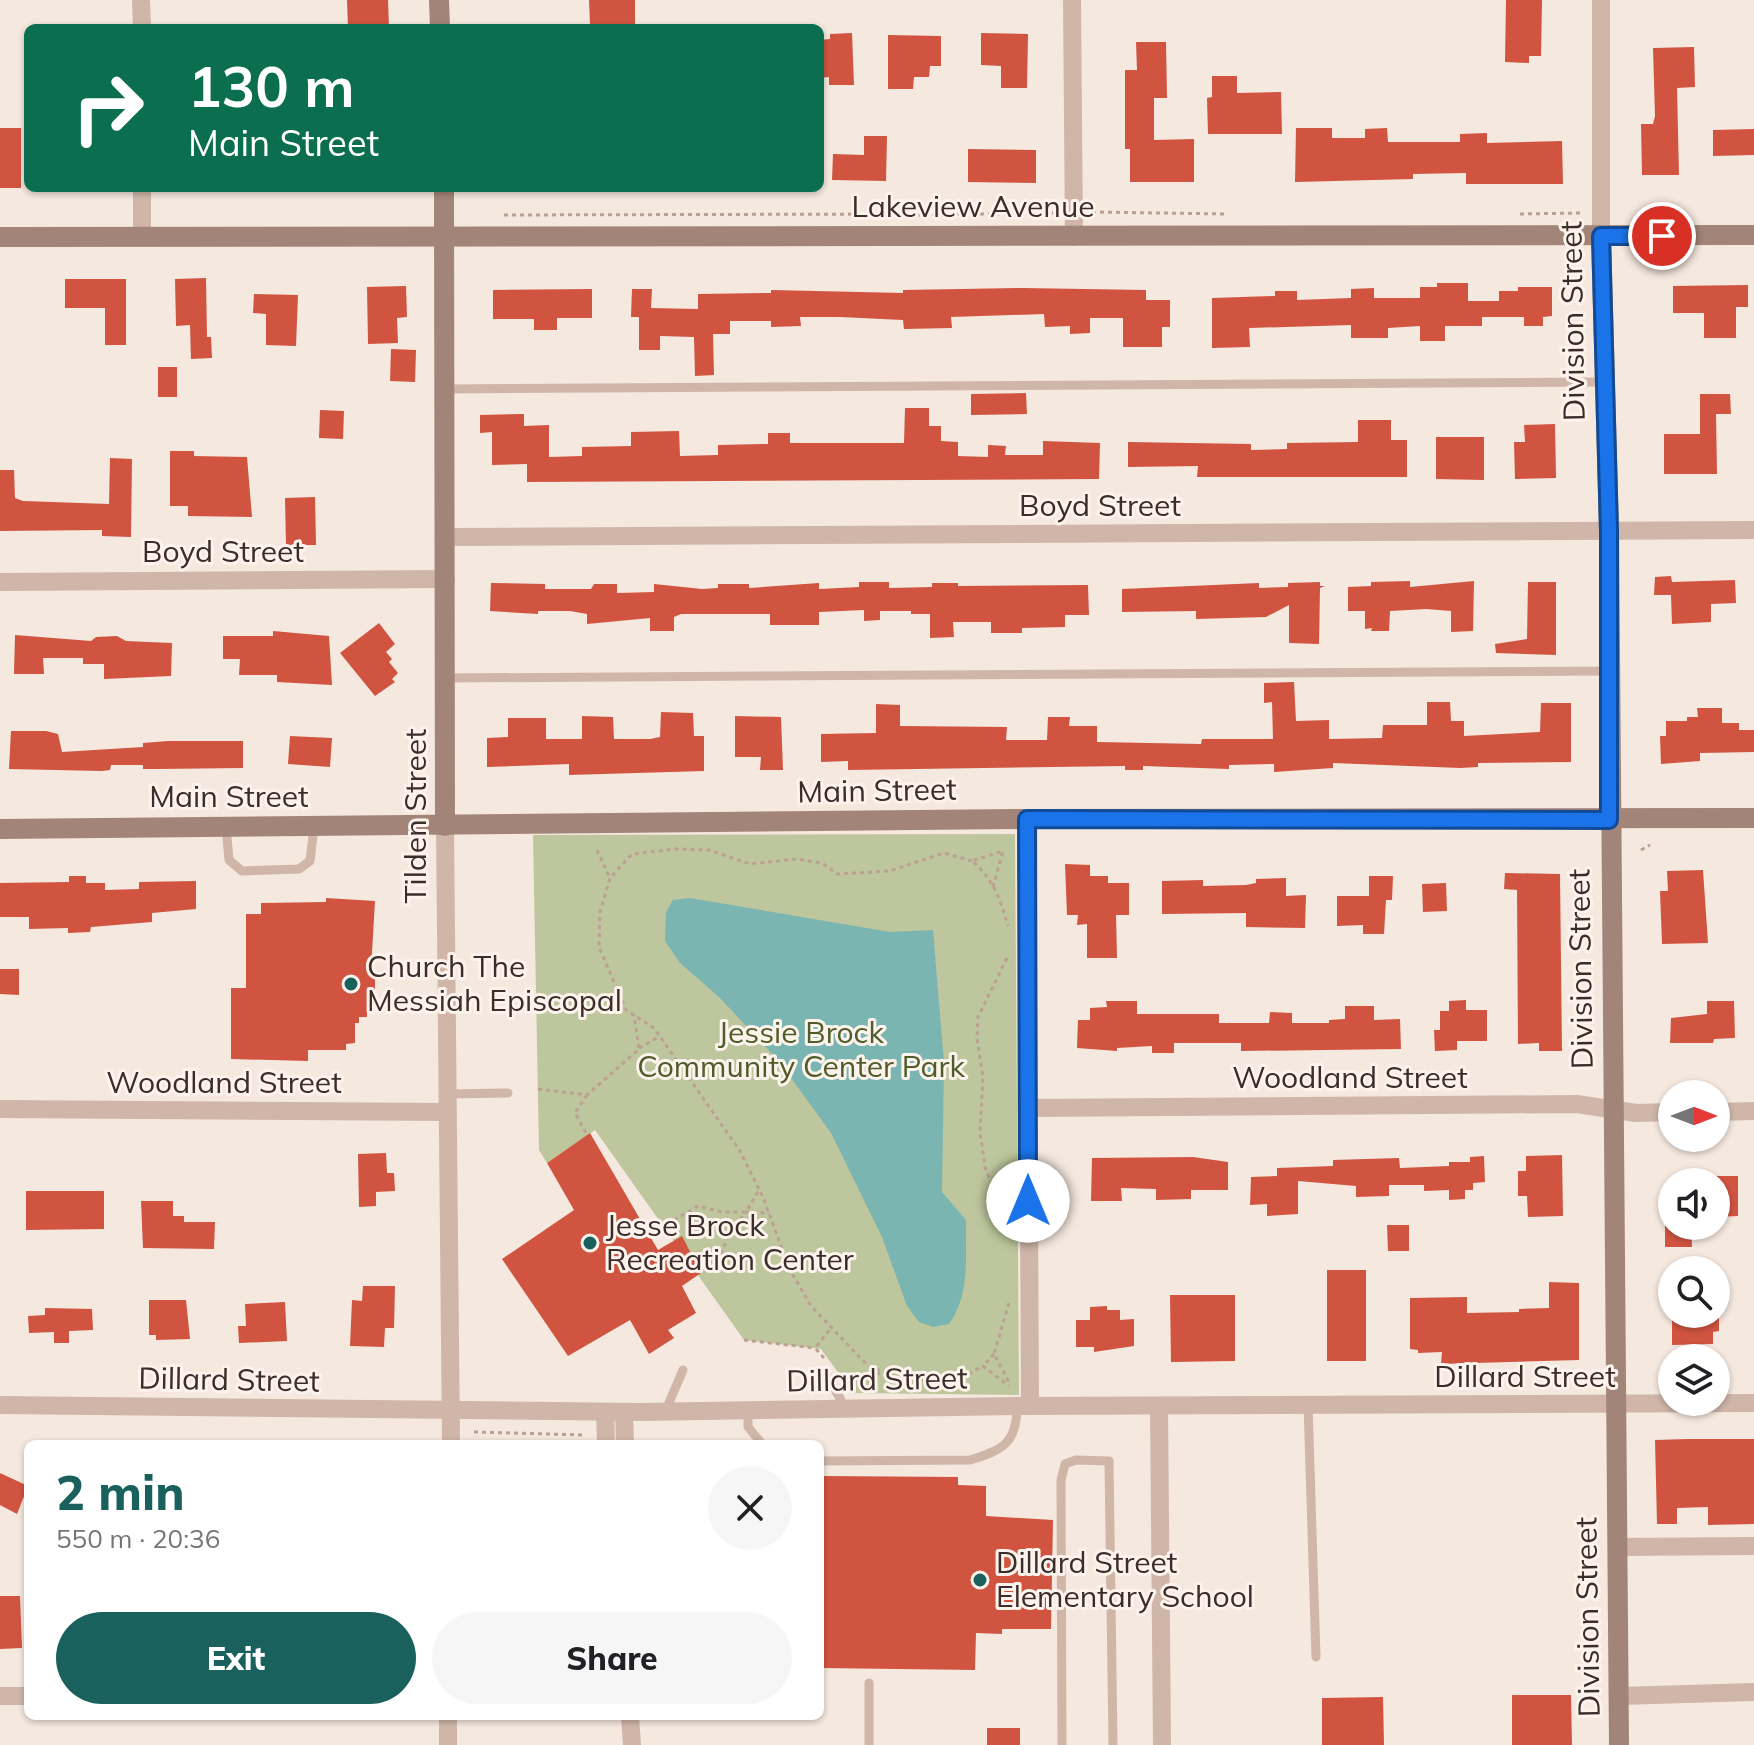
<!DOCTYPE html>
<meta charset="utf-8">
<style>
:root{--surface:#fff;--page:#f6f6f6;--text:#202124;--muted:#757577;--accent:#1a615e}
body{margin:0;font-family:Mulish,sans-serif;background:var(--page);color:var(--text);height:100vh;display:flex;flex-direction:column;font-size:30px;white-space:nowrap}
*{box-sizing:border-box;margin:0}
p{font-size:26px;color:var(--muted)}
.icon{flex:none;width:44px;height:44px;fill:none;stroke:currentColor;stroke-width:2;stroke-linecap:round;stroke-linejoin:round}
.map{position:relative;flex:1;overflow:hidden}
.drawer{position:absolute;left:24px;top:1440px;width:800px;height:280px;display:flex;flex-direction:column;background:var(--surface);border-radius:12px;box-shadow:0 2px 6px #0004}
.drawer>*{flex:none}
.top-card{position:absolute;left:24px;top:24px;width:800px;height:168px;border-radius:12px;box-shadow:0 2px 6px #0004;background:#0b6e4f;color:#fff;overflow:hidden}
.needle{width:52px;rotate:90deg}
.fabs{position:absolute;left:1658px;top:1080px;display:grid;gap:16px}
.fabs a{display:grid;place-items:center;width:72px;height:72px;border-radius:50%;background:var(--surface);box-shadow:0 2px 6px #0004;font-size:40px}
.pin{position:absolute;display:grid;place-items:center;width:68px;height:68px;color:#fff;margin:-34px;border:4px solid #fff;border-radius:50%;box-shadow:0 2px 8px #0007}
.me{position:absolute;width:88px;margin:-44px;rotate:0deg;stroke-linejoin:round;filter:drop-shadow(0 0 6px #0008)}
.turn{display:flex;align-items:center;gap:28px;height:168px;padding:0 32px;font-size:36px}
.turn .icon{width:104px;height:104px;stroke-width:2.5}
.turn b{display:block;font-size:56px;line-height:68px}
.round{display:grid;place-items:center;flex:none;width:84px;height:84px;border-radius:42px;background:var(--page)}
.head{display:flex;align-items:center;justify-content:space-between;height:136px;padding:0 32px}
h1{font-size:48px;font-weight:800;line-height:60px;color:var(--accent)}
.primary-button{display:flex;gap:16px;margin-top:auto;padding:16px 32px}
.primary-button a{flex:1;height:92px;border-radius:48px;background:var(--accent);color:#fff;font-size:32px;font-weight:800;line-height:92px;text-align:center}
.primary-button a+a{background:var(--page);color:var(--text)}
.map>svg:first-child{display:block}
</style>
<div class="map">
<svg width="1754" height="1745" viewBox="0 0 1754 1745">
<rect width="100%" height="100%" fill="#f5e8de"/>
<polygon fill="#bdc69c" points="1015,834 1019,1395 853,1393 821,1349 744,1340 595,1130 547,1163 539,1150 533,835"/>
<path fill="#7ab5b1" d="M690 898 890 932 933 930 944 1063 942 1192 966 1220C965 1256 971 1293 949 1324L933 1327 919 1322 907 1306 882 1237 831 1133 778 1060 719 997 680 963 665 941 666 912 673 900Z"/>
<g fill="#d15441">
<polygon points="347,0 388,0 389,28 348,28"/>
<polygon points="589,0 635,0 635,24 590,25"/>
<polygon points="1506,0 1542,0 1541,56 1529,56 1529,63 1505,62"/>
<polygon points="852,33 854,85 829,85 829,77 820,78 820,40 830,39 830,34"/>
<polygon points="981,33 1028,34 1027,88 1001,88 1001,66 981,65"/>
<polygon points="888,35 941,36 941,66 930,66 929,77 914,77 913,89 888,89"/>
<polygon points="1136,42 1166,42 1167,98 1154,98 1154,140 1194,139 1194,182 1130,182 1130,149 1125,149 1125,70 1137,70"/>
<polygon points="1694,47 1695,87 1677,88 1679,175 1642,175 1641,124 1653,124 1655,116 1653,48"/>
<polygon points="1212,76 1237,76 1237,93 1281,92 1282,134 1208,134 1207,98 1212,97"/>
<rect x="0" y="128" width="21" height="60"/>
<polygon points="1296,128 1332,128 1332,138 1365,138 1365,129 1387,128 1388,142 1460,142 1460,134 1487,133 1487,143 1562,141 1563,184 1466,184 1466,173 1413,174 1413,179 1295,182"/>
<polygon points="1754,129 1754,155 1713,156 1713,130"/>
<polygon points="864,136 887,136 886,181 832,180 833,154 864,155"/>
<polygon points="968,149 1036,150 1036,183 968,182"/>
<polygon points="206,278 207,337 211,337 212,358 191,359 190,325 176,326 175,279"/>
<polygon points="65,279 126,279 126,345 105,345 105,308 65,308"/>
<polygon points="1437,283 1468,283 1468,301 1499,301 1499,291 1518,291 1518,287 1552,287 1552,316 1543,317 1543,326 1524,326 1524,317 1482,317 1482,326 1445,326 1445,341 1420,341 1420,326 1388,328 1388,338 1351,338 1351,325 1249,328 1250,347 1212,348 1212,298 1275,296 1275,291 1297,291 1297,300 1351,298 1351,289 1374,288 1374,298 1420,298 1420,287 1437,287"/>
<polygon points="1748,285 1748,307 1736,307 1736,338 1704,338 1704,313 1673,313 1673,286"/>
<polygon points="406,286 407,317 397,318 398,343 368,344 367,287"/>
<polygon points="1023,288 1146,290 1146,300 1170,300 1170,327 1162,327 1162,347 1123,347 1123,318 1090,318 1090,333 1070,334 1070,326 1045,327 1044,314 951,317 952,328 904,329 903,320 840,317 800,317 801,326 771,327 771,321 730,321 730,334 713,334 714,375 695,376 694,337 660,336 660,350 639,350 639,317 631,317 632,289 652,289 651,308 698,309 698,294 771,293 771,290 903,293 903,290"/>
<polygon points="592,289 592,318 557,318 557,330 534,330 534,319 493,319 493,290"/>
<polygon points="254,294 298,295 296,346 266,345 266,314 253,313"/>
<polygon points="391,349 416,350 415,382 390,381"/>
<rect x="158" y="367" width="19" height="30"/>
<polygon points="1026,393 1027,414 971,415 971,394"/>
<polygon points="1700,394 1730,394 1731,414 1716,414 1717,474 1664,474 1664,434 1700,434"/>
<polygon points="905,408 929,408 929,426 941,426 941,441 958,442 958,456 988,457 988,445 1006,446 1005,455 1043,455 1043,441 1100,443 1099,479 527,482 527,464 492,465 492,432 480,433 480,415 524,414 524,426 549,425 549,457 582,456 582,447 631,446 631,432 679,431 680,456 718,455 718,445 768,444 768,433 790,433 790,443 904,443"/>
<polygon points="320,410 344,411 343,439 319,438"/>
<polygon points="1358,420 1391,420 1391,440 1407,440 1407,477 1197,477 1198,466 1128,467 1128,442 1251,444 1251,450 1287,449 1287,443 1358,442"/>
<polygon points="1555,424 1556,478 1515,479 1514,442 1525,442 1524,425"/>
<polygon points="1436,437 1484,437 1484,480 1436,479"/>
<polygon points="170,451 194,451 194,456 247,457 252,517 188,516 188,506 170,506"/>
<polygon points="110,458 132,459 131,537 102,536 102,530 0,531 0,470 14,470 15,498 23,501 109,504"/>
<polygon points="315,497 316,545 286,545 285,498"/>
<polygon points="1671,576 1672,582 1735,580 1736,603 1711,604 1711,622 1672,624 1671,595 1654,595 1655,577"/>
<polygon points="1410,581 1410,587 1474,581 1473,631 1451,632 1451,611 1426,609 1390,611 1389,631 1371,631 1372,628 1365,629 1365,611 1348,611 1348,587 1371,586 1371,582"/>
<polygon points="859,582 889,582 889,588 932,587 932,583 958,583 958,586 1088,585 1089,615 1065,615 1065,627 1022,628 1022,633 991,633 991,622 953,622 954,637 930,638 930,614 911,614 911,611 880,611 880,620 864,621 864,610 819,612 819,625 770,625 770,614 681,614 674,617 674,631 650,631 650,618 587,624 587,614 570,611 538,611 538,614 490,611 491,583 545,584 545,589 591,589 594,584 617,584 617,593 654,592 654,584 702,589 718,588 718,584 749,584 749,588 819,583 819,589 859,587"/>
<polygon points="1320,582 1320,586 1325,586 1320,588 1319,644 1289,643 1289,605 1266,617 1196,619 1196,611 1122,612 1122,589 1259,583 1259,588 1288,587 1288,583"/>
<polygon points="1528,582 1556,582 1556,655 1496,653 1495,644 1527,639"/>
<polygon points="379,623 395,644 386,652 392,659 389,662 398,673 392,679 395,682 375,696 340,653"/>
<polygon points="273,631 329,636 332,685 277,682 277,675 239,675 240,659 223,659 223,636 273,636"/>
<polygon points="15,635 91,641 96,637 117,636 126,641 172,643 171,676 104,679 104,664 83,664 83,658 43,658 44,674 14,674"/>
<polygon points="1294,682 1296,721 1329,720 1329,739 1382,738 1383,725 1427,725 1427,702 1450,702 1451,721 1464,721 1464,736 1540,732 1541,703 1571,703 1571,762 1478,763 1478,767 1460,768 1333,763 1333,768 1274,772 1274,764 1229,765 1229,769 1143,766 1143,770 1125,770 1125,766 848,770 848,761 821,762 821,734 876,733 876,704 900,705 900,726 1007,727 1006,740 1047,740 1048,717 1070,717 1069,726 1097,726 1097,742 1201,744 1202,739 1273,739 1272,702 1264,703 1264,683"/>
<polygon points="1697,708 1722,708 1722,723 1739,723 1739,730 1754,730 1754,752 1700,753 1700,761 1661,764 1660,736 1666,736 1666,721 1687,721 1687,717 1698,717"/>
<polygon points="661,712 693,713 694,736 704,736 704,771 569,775 569,764 487,767 487,738 508,737 508,718 546,718 546,739 582,739 582,716 613,717 614,739 650,739 660,737"/>
<polygon points="735,716 781,717 783,770 760,770 761,757 735,757"/>
<polygon points="11,731 46,731 58,734 62,752 143,747 143,743 168,741 243,741 243,768 157,769 143,769 143,765 111,765 110,770 102,771 9,769"/>
<polygon points="290,736 332,738 330,767 288,764"/>
<polygon points="1065,864 1090,865 1090,876 1108,876 1108,883 1129,883 1129,915 1116,915 1117,958 1087,958 1087,924 1077,925 1078,915 1067,915"/>
<polygon points="1703,870 1708,943 1662,944 1660,891 1668,891 1667,871"/>
<polygon points="1505,873 1560,874 1562,1051 1539,1051 1539,1043 1518,1044 1517,890 1504,889"/>
<polygon points="69,876 86,876 86,883 105,883 105,890 139,889 139,882 196,881 196,909 152,913 152,922 91,927 90,932 68,933 68,928 29,929 29,917 0,917 0,883 69,882"/>
<polygon points="1369,876 1393,876 1392,900 1386,900 1384,934 1363,934 1363,925 1337,926 1337,896 1369,896"/>
<polygon points="1286,878 1286,896 1306,895 1305,928 1246,927 1246,913 1162,914 1162,881 1203,880 1203,886 1246,885 1256,883 1256,879"/>
<polygon points="1446,883 1447,911 1423,912 1422,884"/>
<polygon points="326,898 375,901 371,970 375,970 375,997 367,997 367,1017 359,1017 359,1023 355,1023 355,1043 346,1044 346,1050 308,1050 308,1061 231,1059 231,988 246,988 246,914 261,914 261,903 326,902"/>
<polygon points="0,969 19,969 19,995 0,994"/>
<polygon points="1466,1000 1466,1010 1487,1010 1487,1041 1457,1041 1457,1050 1435,1051 1434,1030 1440,1030 1440,1011 1449,1011 1449,1001"/>
<polygon points="1106,1001 1137,1001 1137,1014 1219,1014 1219,1023 1269,1023 1270,1012 1292,1013 1292,1023 1329,1023 1329,1020 1345,1019 1345,1006 1374,1006 1374,1020 1400,1019 1401,1049 1241,1051 1241,1043 1174,1043 1174,1053 1152,1053 1152,1046 1117,1048 1117,1051 1077,1048 1078,1020 1090,1020 1090,1008 1107,1007"/>
<polygon points="1707,1001 1734,1001 1735,1038 1714,1039 1713,1043 1670,1043 1671,1018 1707,1014"/>
<polygon points="590,1133 658,1250 682,1236 701,1273 682,1286 696,1313 668,1330 674,1338 649,1354 630,1320 568,1356 502,1259 574,1210 547,1163"/>
<polygon points="386,1153 387,1173 394,1173 395,1191 376,1192 376,1206 359,1207 358,1154"/>
<polygon points="1562,1155 1563,1216 1528,1217 1527,1196 1518,1196 1518,1171 1526,1171 1526,1156"/>
<polygon points="1484,1156 1485,1182 1473,1183 1473,1190 1465,1190 1465,1199 1449,1200 1449,1190 1424,1191 1424,1185 1389,1185 1389,1196 1356,1197 1356,1186 1298,1181 1298,1214 1267,1216 1267,1204 1250,1205 1251,1177 1277,1176 1277,1168 1333,1166 1333,1160 1399,1158 1400,1168 1449,1166 1449,1162 1470,1162 1470,1157"/>
<polygon points="1193,1157 1228,1162 1228,1190 1191,1190 1191,1199 1156,1200 1156,1189 1121,1188 1122,1201 1091,1201 1092,1158"/>
<polygon points="1716,1176 1738,1176 1738,1216 1716,1217"/>
<polygon points="26,1191 104,1191 104,1229 26,1230"/>
<polygon points="141,1201 173,1201 173,1216 184,1216 184,1222 215,1222 214,1249 143,1248"/>
<polygon points="1387,1225 1409,1225 1409,1251 1388,1251"/>
<polygon points="1665,1226 1691,1226 1692,1247 1665,1247"/>
<rect x="1327" y="1270" width="39" height="91"/>
<polygon points="1549,1282 1579,1283 1579,1360 1441,1364 1442,1352 1418,1353 1418,1350 1410,1349 1410,1298 1467,1297 1467,1313 1519,1312 1519,1309 1549,1308"/>
<polygon points="363,1286 395,1286 394,1328 385,1328 384,1347 350,1346 352,1300 362,1301"/>
<polygon points="1170,1295 1235,1295 1235,1361 1171,1362"/>
<polygon points="149,1300 186,1300 190,1339 156,1340 156,1335 149,1335"/>
<polygon points="285,1302 287,1341 239,1343 238,1326 246,1326 245,1304"/>
<polygon points="1107,1306 1107,1310 1120,1310 1120,1320 1134,1319 1134,1346 1094,1352 1094,1347 1076,1347 1076,1320 1090,1320 1090,1307"/>
<polygon points="45,1308 92,1309 93,1330 69,1331 69,1343 54,1343 54,1332 29,1333 28,1316 45,1315"/>
<polygon points="1672,1314 1719,1314 1719,1331 1713,1332 1713,1344 1672,1345"/>
<polygon points="1687,1439 1754,1439 1754,1524 1708,1525 1708,1507 1677,1508 1677,1524 1657,1524 1655,1440"/>
<polygon points="0,1473 28,1486 17,1514 0,1505"/>
<polygon points="820,1476 958,1477 958,1485 986,1486 986,1516 1053,1520 1051,1629 1002,1629 1002,1634 976,1633 975,1670 820,1668"/>
<polygon points="0,1596 20,1596 22,1648 0,1649"/>
<polygon points="1512,1695 1571,1695 1572,1745 1512,1745"/>
<polygon points="1383,1697 1384,1745 1322,1745 1322,1698"/>
<rect x="987" y="1728" width="33" height="17"/>
</g>
<g fill="none" stroke-linecap="round" stroke-linejoin="round">
<g stroke="#bba093" stroke-width="3" stroke-dasharray="4 4" stroke-linecap="butt">
<polyline points="1092,212 1228,214"/>
<polyline points="1520,214 1583,213"/>
<polyline points="504,215 900,214"/>
<polyline points="916,215 1056,213"/>
<polyline points="597,850 610,878"/>
<polyline points="1641,850 1650,845"/>
<polyline points="972,861 944,853 889,871 837,874 822,863 796,859 750,864 709,850 675,849 632,854 610,878 600,912 599,947 626,1010 654,1028 740,1151 763,1197 789,1268 811,1306 868,1366 907,1381 961,1378 983,1366"/>
<path d="M993 887 1003 851 972 861C993 878 1001 901 1008 926"/>
<polyline points="1007,958 978,1017 977,1038 983,1077 980,1133 986,1172 1003,1199 1009,1224"/>
<polyline points="639,1048 660,1036"/>
<polyline points="538,1089 587,1095 639,1049 634,1015"/>
<polyline points="587,1095 575,1113 587,1135"/>
<polyline points="674,1220 698,1206 722,1212 746,1212 759,1190"/>
<polyline points="701,1266 719,1258 730,1232 746,1212 769,1213"/>
<polyline points="1009,1303 994,1354 1010,1384"/>
<polyline points="744,1340 815,1348"/>
<polyline points="994,1354 983,1366 1009,1386"/>
<polyline points="824,1358 815,1348 831,1328"/>
<polyline points="845,1382 881,1373"/>
<polyline points="474,1432 586,1435"/>
</g>
<g stroke="#cfb6a9" stroke-width="9">
<polyline points="445,389 1605,382"/>
<polyline points="446,678 1609,671"/>
<polyline points="226,827 229,860 242,871 299,869 310,861 314,827"/>
<polyline points="447,1094 508,1093"/>
<polyline points="825,1372 846,1409"/>
<polyline points="1308,1405 1316,1657"/>
<polyline points="748,1410 748,1427 762,1444"/>
<polyline points="665,1412 683,1370"/>
<path d="M820 1461 970 1460C1003 1450 1017 1443 1017 1406"/>
<polyline points="869,1683 869,1745"/>
<polyline points="1062,1745 1061,1480 1065,1464 1076,1460 1109,1461 1113,1745"/>
</g>
<g stroke="#cfb6a9" stroke-width="18">
<polyline points="141,0 142,28"/>
<polyline points="1072,0 1074,237"/>
<polyline points="142,188 142,237"/>
<polyline points="1601,236 1601,0"/>
<polyline points="446,537 1754,530"/>
<polyline points="0,582 446,579"/>
<polyline points="1027,819 1030,1406"/>
<polyline points="445,826 451,1444"/>
<polyline points="1028,1108 1577,1104 1636,1113 1672,1112"/>
<polyline points="0,1109 447,1112"/>
<polyline points="1716,1112 1754,1111"/>
<polyline points="0,1405 640,1412 1017,1406 1754,1403"/>
<polyline points="1159,1406 1162,1745"/>
<polyline points="605,1412 606,1444"/>
<polyline points="624,1412 625,1444"/>
<polyline points="1617,1547 1754,1546"/>
<polyline points="0,1696 28,1696"/>
<polyline points="1619,1696 1754,1692"/>
<polyline points="448,1716 448,1745"/>
<polyline points="630,1716 632,1745"/>
</g>
<g stroke="#a38479" stroke-width="20">
<polyline points="439,0 440,28"/>
<polyline points="444,188 445,826"/>
<polyline points="1601,236 1609,531 1619,1745"/>
<polyline points="0,237 1754,235"/>
<polyline points="0,829 1027,819 1754,818"/>
</g>
</g>
<g fill="none" stroke-linecap="round" stroke-linejoin="round">
<g stroke="#114b97" stroke-width="20">
<polyline id="route" points="1028,1201 1027,819 1609,820 1609,531 1601,236 1662,236"/>
</g>
<use href="#route" stroke="#1a73e8" stroke-width="14"/>
</g>
<g fill="#1a615e" stroke="#fcf3ec" stroke-width="3">
<circle cx="351" cy="984" r="8"/>
<circle cx="590" cy="1243" r="8"/>
<circle cx="980" cy="1580" r="8"/>
</g>
<g text-anchor="middle" stroke-width="6" stroke-linejoin="round" paint-order="stroke">
<g font-size="30" fill="#3b2d29" stroke="#fcf3ec">
<text x="973" y="217">Lakeview Avenue</text>
<text transform="translate(1573 321) rotate(-91)" y="10">Division Street</text>
<text x="1100" y="516">Boyd Street</text>
<text x="223" y="562">Boyd Street</text>
<text transform="translate(877 791) rotate(-1)" y="10">Main Street</text>
<text x="229" y="807">Main Street</text>
<text transform="translate(416 816) rotate(-90)" y="10">Tilden Street</text>
<text transform="translate(1581 969) rotate(-91)" y="10">Division Street</text>
<text x="1350" y="1088">Woodland Street</text>
<text x="224" y="1093">Woodland Street</text>
<text x="1525" y="1387">Dillard Street</text>
<text transform="translate(229 1380) rotate(1)" y="10">Dillard Street</text>
<text transform="translate(877 1380) rotate(-1)" y="10">Dillard Street</text>
<text transform="translate(1588 1617) rotate(-91)" y="10">Division Street</text>
</g>
<g font-size="30" fill="#3b2d29" stroke="#fcf3ec" text-anchor="start">
<text x="367" y="977">Church The<tspan x="367" dy="34">Messiah Episcopal</tspan></text>
<text x="606" y="1236">Jesse Brock<tspan x="606" dy="34">Recreation Center</tspan></text>
<text x="996" y="1573">Dillard Street<tspan x="996" dy="34">Elementary School</tspan></text>
</g>
<g font-size="30" fill="#4f5c2a" stroke="#fcf3ec">
<text x="801" y="1043">Jessie Brock<tspan x="801" dy="34">Community Center Park</tspan></text>
</g>
</g>
</svg>
<div class="fabs">
<a><svg class="needle" viewBox="-14 -14 28 28"><path d="M0-13l5 13h-10z" fill="#e53935"/><path d="M0 13l5-13h-10z" fill="#757577"/></svg></a>
<a><svg class="icon" aria-label="sound" viewBox="0 0 24 24"><path d="M4 9h4l5-4v14l-5-4H4zM17 9q2 3 0 6"/></svg></a>
<a><svg class="icon" aria-label="search" viewBox="0 0 24 24"><circle cx="10" cy="10" r="6"/><path d="M15 15l6 6"/></svg></a>
<a><svg class="icon" aria-label="layers" viewBox="0 0 24 24"><path d="M12 4l9 5-9 5-9-5zM3 14l9 5 9-5"/></svg></a>
</div>
<div class="pin" style="left:1662px;top:236px;background:#d93025"><svg class="icon" aria-label="arrive" viewBox="0 0 24 24"><path d="M6 21V4h12l-3 4 3 4H6"/></svg></div>
<svg class="me" style="left:1028px;top:1201px" viewBox="-20 -20 40 40"><circle r="19" fill="#fff"/><path d="M0-13L10 11 0 6-10 11z" fill="#1a73e8"/></svg>
<div class="top-card">
<div class="turn"><svg class="icon" aria-label="right" viewBox="0 0 24 24"><path d="M7 20v-9h11M14 6l5 5-5 5"/></svg><div><b>130 m</b>Main Street</div></div>
</div>
<section class="drawer">
<div class="head"><div><h1>2 min</h1><p>550 m · 20:36</p></div><a class="round"><svg class="icon" aria-label="close" viewBox="0 0 24 24"><path d="M6 6l12 12M18 6L6 18"/></svg></a></div>
<div class="primary-button"><a>Exit</a><a>Share</a></div>
</section>
</div>
